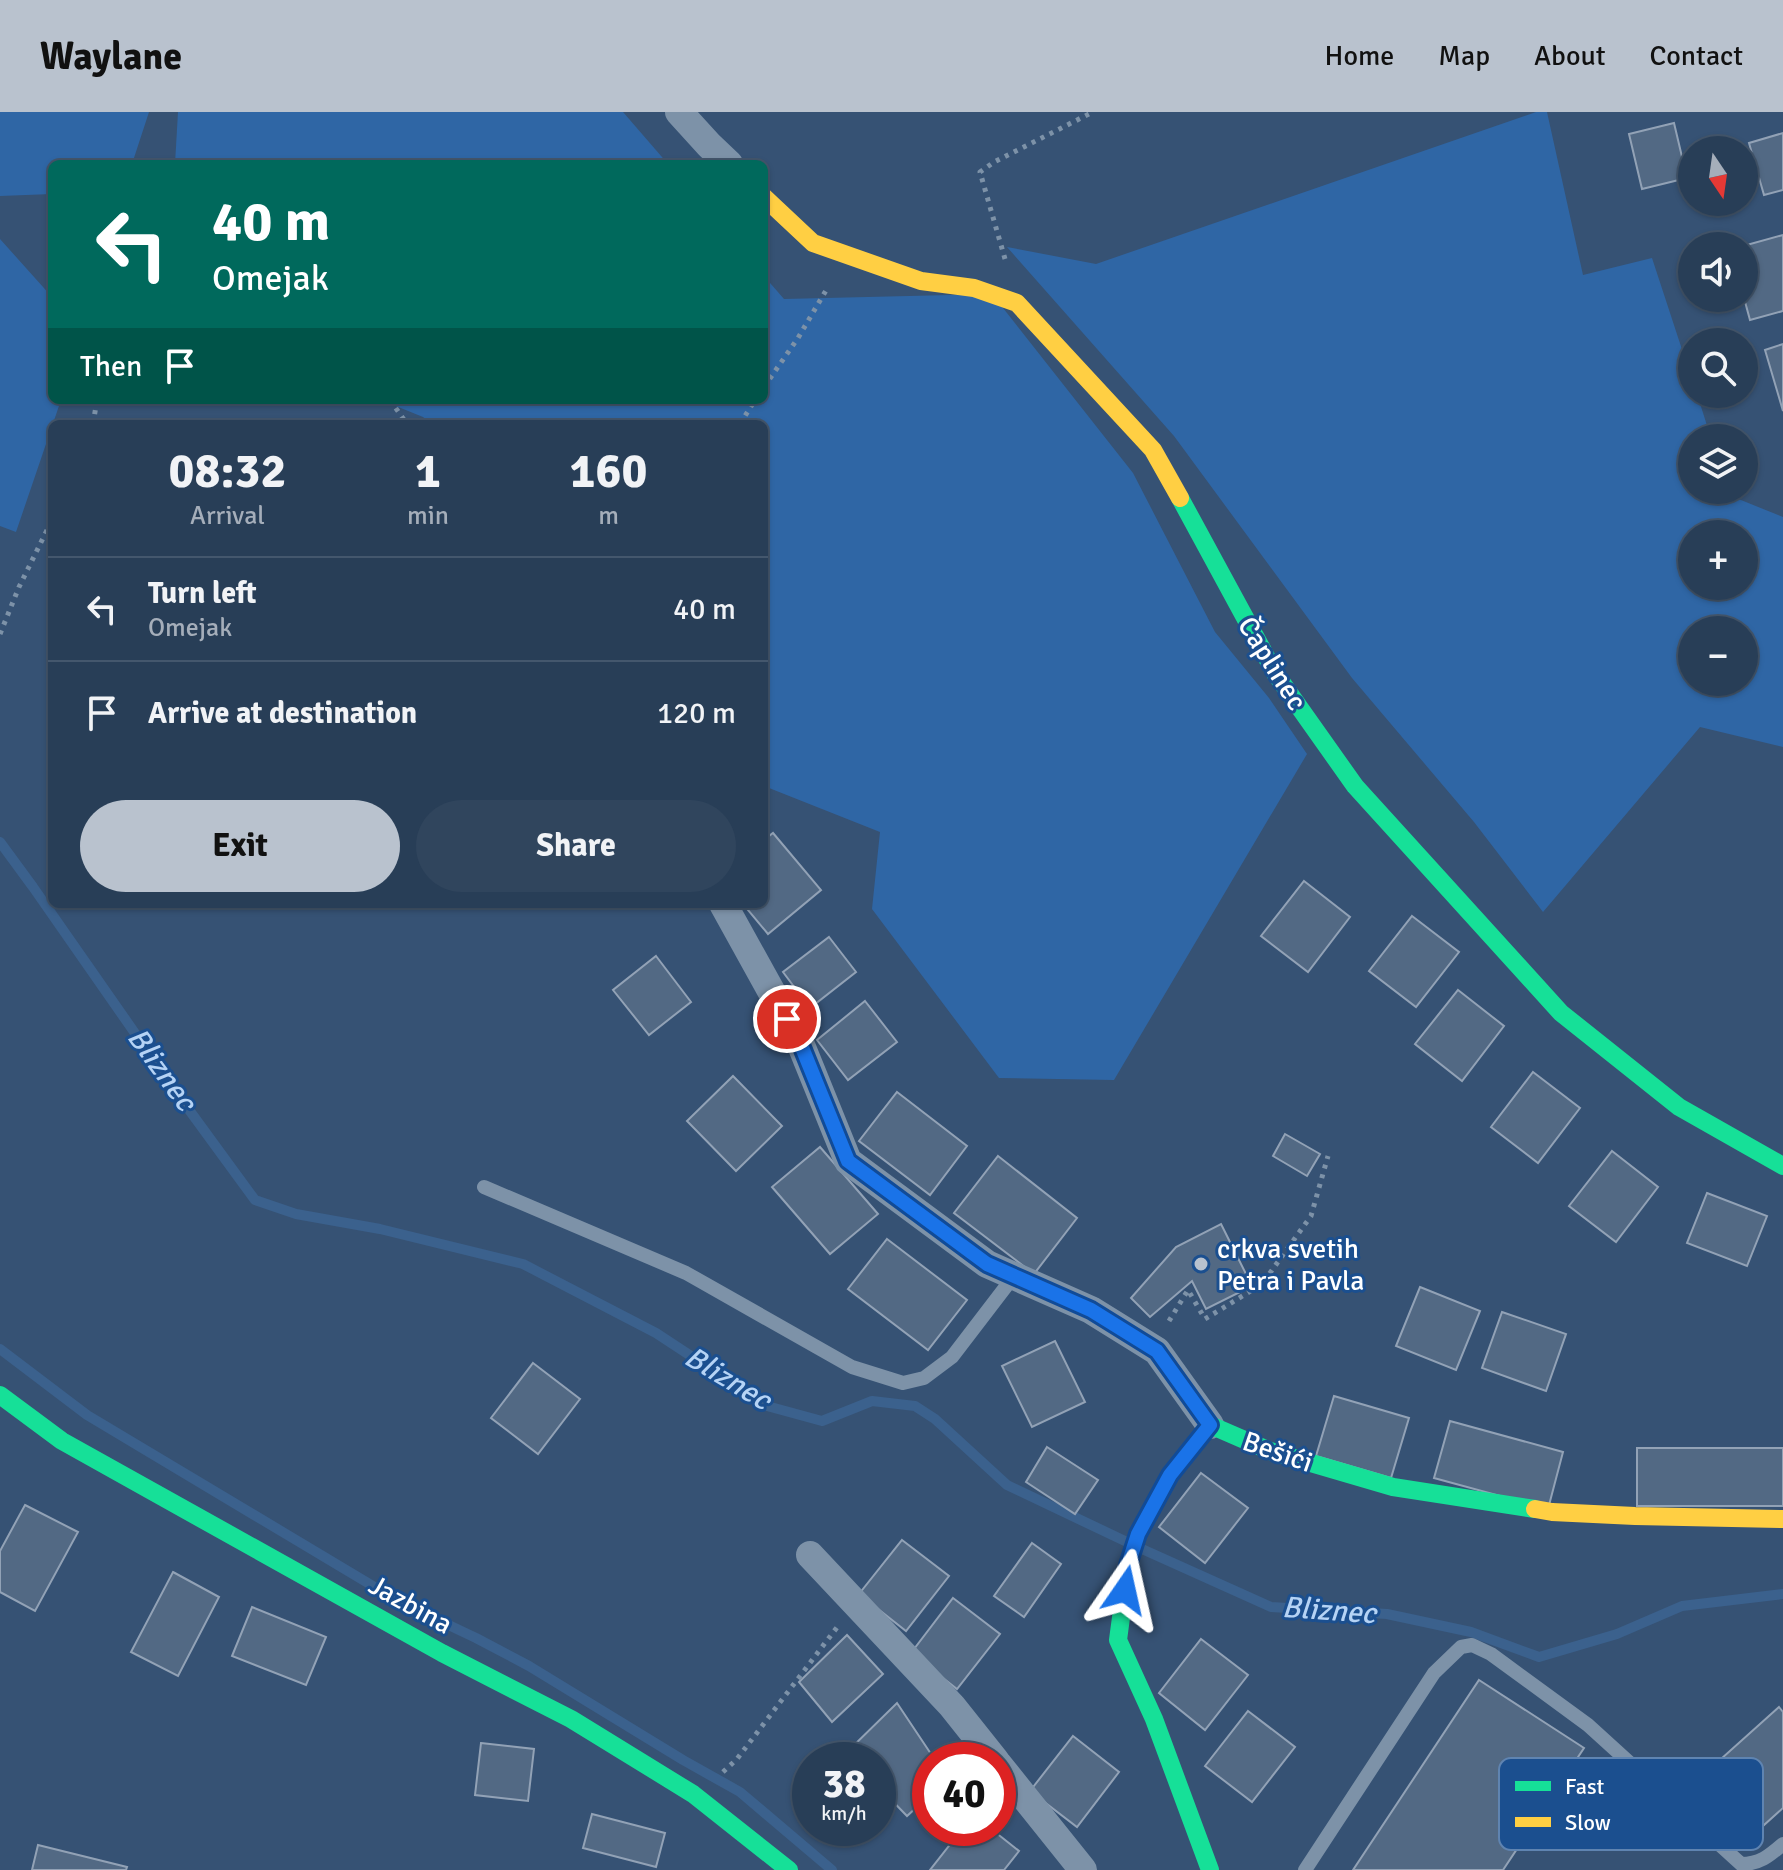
<!DOCTYPE html>
<meta charset="utf-8">
<style>
:root{--surface:#283e57;--page:#30455d;--text:#f1f3f6;--muted:#a5aeba;--line:#44576d;--accent:#b9c2ce}
body{margin:0;font-family:Signika,sans-serif;background:var(--page);color:var(--text);height:100vh;display:flex;flex-direction:column;font-size:30px;white-space:nowrap}
*{box-sizing:border-box;margin:0}
p{font-size:26px;color:var(--muted)}
.icon{flex:none;width:44px;height:44px;fill:none;stroke:currentColor;stroke-width:2;stroke-linecap:round;stroke-linejoin:round}
.map{position:relative;flex:1;overflow:hidden}
.panel{position:absolute;left:48px;top:308px;width:720px;height:488px;display:flex;flex-direction:column;background:var(--surface);border-radius:12px;box-shadow:0 2px 6px #0004,0 0 0 2px var(--line)}
.panel>*{flex:none}
.hud{position:absolute;left:48px;top:48px;width:720px;height:244px;border-radius:12px;box-shadow:0 2px 6px #0004,0 0 0 2px var(--line);background:#00695c;color:#fff;overflow:hidden}
.needle{width:52px;rotate:167deg}
.tools{position:absolute;left:1678px;top:24px;display:grid;gap:16px}
.tools a{display:grid;place-items:center;width:80px;height:80px;border-radius:50%;background:var(--surface);box-shadow:0 2px 6px #0004,0 0 0 2px var(--line);font-size:40px}
.speed{position:absolute;left:792px;top:1630px;display:flex;gap:16px;font-size:40px;font-weight:700;text-align:center}
.speed>*{display:grid;place-content:center;width:104px;height:104px;border-radius:50%;background:var(--surface);box-shadow:0 2px 6px #0004,0 0 0 2px var(--line);line-height:1}
.speed small{font-size:20px;font-weight:400}
.speed .limit{border:12px solid #d22;background:#fff;color:#111}
.pin{position:absolute;display:grid;place-items:center;width:68px;height:68px;color:#fff;margin:-34px;border:4px solid #fff;border-radius:50%;box-shadow:0 2px 8px #0007}
.me{position:absolute;width:88px;margin:-44px;rotate:11deg;stroke-linejoin:round;filter:drop-shadow(0 0 6px #0008)}
.turn{display:flex;align-items:center;gap:28px;height:168px;padding:0 32px;font-size:36px}
.turn .icon{width:104px;height:104px;stroke-width:2.5}
.turn b{display:block;font-size:56px;line-height:68px}
.then{display:flex;align-items:center;height:76px;padding:0 32px;background:#0003;gap:16px;font-size:30px}
.eta{display:flex;justify-content:space-evenly;align-items:center;height:136px;text-align:center}
.eta b{font-size:48px;font-weight:800;line-height:56px}
.cta{display:flex;gap:16px;margin-top:auto;padding:16px 32px}
.cta a{flex:1;height:92px;border-radius:48px;background:var(--accent);color:#111;font-size:32px;font-weight:800;line-height:92px;text-align:center}
.cta a+a{background:var(--page);color:var(--text)}
ul{padding:0;list-style:none}
li{display:flex;align-items:center;gap:24px;height:104px;padding:0 32px;border-top:2px solid var(--line)}
li div{flex:1}
li b{display:block;font-size:30px}
li em{font-style:normal}
header{display:flex;align-items:center;gap:48px;box-sizing:border-box;height:112px;padding:0 40px;background:var(--accent);color:#111}
header strong{font-size:38px}
nav{display:flex;gap:44px;margin-inline-start:auto;font-size:28px}
.map>svg:first-child{display:block}
</style>
<header>
<strong>Waylane</strong>
<nav><a>Home</a><a>Map</a><a>About</a><a>Contact</a></nav>
</header>
<div class="map">
<svg width="1783" height="1758" viewBox="0 0 1783 1758">
<rect width="100%" height="100%" fill="#365274"/>
<g fill="#2f66a5" fill-rule="evenodd">
<polygon points="0,0 149,0 132,52 52,52 52,82 0,84"/>
<polygon points="178,0 623,0 668,52 175,52"/>
<path d="M1536 0H1547L1583 163 1652 146 1692 268V282H1697L1711 326H1692V378H1728L1731 384 1783 405V635L1700 615 1543 800 1474 710 1352 566 1174 324 1007 135 1096 152ZM1692 422H1744V474H1692ZM1692 518H1744V570H1692Z"/>
<polygon points="0,127 52,185 52,288 61,288 16,420 0,414"/>
<polygon points="764,164 784,187 992,182 1133,361 1215,520 1269,586 1307,642 1114,968 999,966 872,797 880,720 764,674 764,312 432,312 423,305 381,288 764,288"/>
</g>
<g fill="none" stroke-linecap="round" stroke-linejoin="round">
<g stroke="#3b618d" stroke-width="10">
<polyline points="0,730 33,775 176,980 255,1088 296,1102 380,1117 523,1152 656,1221 767,1294 822,1309 872,1289 915,1294 935,1307 1007,1373 1127,1430"/>
<polyline points="0,1237 87,1303 291,1425 398,1489 476,1526 529,1554 683,1648 740,1680 832,1758"/>
<polyline points="1142,1437 1271,1495 1387,1502 1471,1520 1539,1545 1617,1522 1682,1494 1783,1482"/>
</g>
</g>
<g fill="#526984" stroke="#92a2b6" stroke-width="2">
<polygon points="1674,11 1687,66 1642,77 1629,22"/>
<polygon points="1783,21 1783,78 1764,83 1749,31"/>
<polygon points="1783,123 1783,199 1750,208 1744,186 1743,134"/>
<polygon points="1783,232 1783,299 1765,238"/>
<polygon points="773,721 821,778 768,822 743,792 764,792 764,728"/>
<polygon points="1304,769 1350,805 1308,860 1261,824"/>
<polygon points="1412,804 1459,840 1416,895 1369,859"/>
<polygon points="829,825 856,860 810,896 783,860"/>
<polygon points="656,844 691,890 649,923 613,878"/>
<polygon points="1458,878 1504,914 1462,969 1415,932"/>
<polygon points="865,889 897,930 848,968 817,928"/>
<polygon points="1533,960 1580,996 1538,1051 1491,1015"/>
<polygon points="733,964 782,1014 736,1059 687,1009"/>
<polygon points="897,980 967,1034 930,1083 859,1029"/>
<polygon points="1285,1022 1320,1042 1307,1064 1273,1044"/>
<polygon points="820,1035 878,1102 830,1142 772,1075"/>
<polygon points="1612,1039 1658,1075 1616,1130 1569,1094"/>
<polygon points="998,1044 1077,1106 1034,1162 954,1101"/>
<polygon points="1707,1081 1767,1104 1747,1154 1687,1131"/>
<polygon points="1221,1112 1252,1174 1206,1197 1192,1169 1150,1205 1131,1186 1176,1135"/>
<polygon points="887,1127 967,1188 928,1238 848,1177"/>
<polygon points="1420,1175 1480,1199 1456,1258 1396,1234"/>
<polygon points="1502,1200 1566,1222 1546,1279 1482,1256"/>
<polygon points="1055,1229 1085,1290 1032,1315 1002,1254"/>
<polygon points="533,1251 580,1287 538,1342 491,1306"/>
<polygon points="1334,1284 1409,1306 1391,1366 1316,1344"/>
<polygon points="1450,1309 1563,1340 1548,1397 1434,1366"/>
<polygon points="1047,1335 1098,1368 1075,1402 1026,1370"/>
<rect x="1637" y="1336" width="146" height="58"/>
<polygon points="1201,1361 1248,1396 1205,1451 1159,1415"/>
<polygon points="25,1393 78,1420 35,1499 0,1480 0,1439"/>
<polygon points="902,1428 949,1464 906,1519 859,1482"/>
<polygon points="1032,1431 1061,1452 1024,1505 994,1484"/>
<polygon points="173,1460 219,1485 178,1564 131,1540"/>
<polygon points="953,1486 1000,1522 957,1577 911,1541"/>
<polygon points="252,1495 326,1525 306,1573 232,1544"/>
<polygon points="847,1523 883,1562 832,1610 799,1570"/>
<polygon points="1201,1527 1248,1563 1205,1618 1159,1581"/>
<polygon points="1479,1568 1584,1636 1503,1758 1353,1758"/>
<polygon points="897,1591 935,1648 930,1648 930,1683 907,1704 878,1674 878,1648 853,1648 846,1641"/>
<polygon points="1779,1595 1783,1600 1783,1696 1764,1713 1712,1655"/>
<polygon points="1248,1599 1295,1635 1252,1690 1205,1654"/>
<polygon points="1073,1624 1119,1660 1077,1715 1030,1679"/>
<polygon points="481,1631 534,1637 528,1689 475,1683"/>
<polygon points="592,1702 665,1721 656,1755 583,1736"/>
<polygon points="963,1716 990,1716 1019,1739 1004,1758 930,1758"/>
<polygon points="38,1733 127,1755 126,1758 32,1758"/>
</g>
<g fill="none" stroke-linecap="round" stroke-linejoin="round">
<g stroke="#7d92a8" stroke-width="5" stroke-dasharray="4 6" stroke-linecap="butt">
<polyline points="1005,147 980,60 994,50 1093,0"/>
<polyline points="764,275 798,226 828,175"/>
<polyline points="390,288 407,312"/>
<polyline points="93,312 97,288"/>
<polyline points="740,312 755,288"/>
<polyline points="0,522 19,475 52,408"/>
<polyline points="1169,1209 1188,1178 1205,1207 1262,1172 1311,1104 1328,1044"/>
<polyline points="723,1660 737,1647 838,1514"/>
</g>
<g stroke="#7d92a8" stroke-width="14">
<polyline points="484,1075 686,1161 852,1255 903,1271 924,1266 952,1245 1014,1164"/>
<path d="M1305 1758 1434 1561 1461 1535 1472 1533 1491 1542 1588 1613 1741 1752C1760 1752 1769 1744 1783 1732"/>
</g>
<g stroke="#7d92a8" stroke-width="28">
<polyline points="679,0 709,33 729,52"/>
<polyline points="723,792 801,933 848,1049 987,1152 1091,1198 1157,1239 1210,1313"/>
<polyline points="810,1443 952,1594 995,1648"/>
<polyline points="998,1652 1083,1758"/>
</g>
<g stroke="#16e098" stroke-width="18">
<polyline points="1180,386 1275,561 1355,674 1561,901 1679,995 1783,1054"/>
<polyline points="0,1283 62,1329 442,1541 571,1607 693,1682 789,1758"/>
<polyline points="1210,1758 1154,1607 1118,1528 1128,1453 1138,1422 1170,1363 1210,1313 1270,1339 1393,1375 1535,1397"/>
</g>
<g stroke="#ffcf43" stroke-width="18">
<polyline points="764,85 813,131 921,169 974,176 1017,191 1153,338 1180,386"/>
<polyline points="1535,1397 1552,1400 1635,1404 1783,1407"/>
</g>
</g>
<g fill="none" stroke-linecap="round" stroke-linejoin="round">
<g stroke="#114b97" stroke-width="20">
<polyline id="route" points="787,907 801,933 848,1049 987,1152 1091,1198 1157,1239 1210,1313 1170,1363 1138,1422 1128,1453 1125,1478"/>
</g>
<use href="#route" stroke="#1a73e8" stroke-width="14"/>
</g>
<circle fill="#b9c2ce" stroke="#1b4f8f" stroke-width="3" cx="1201" cy="1152" r="8"/>
<g text-anchor="middle" stroke-width="6" stroke-linejoin="round" paint-order="stroke">
<g font-size="28" fill="#fff" stroke="#1b4f8f">
<text transform="translate(1273 551) rotate(58)" y="10">Čaplinec</text>
<text transform="translate(1278 1339) rotate(19)" y="10">Bešići</text>
<text transform="translate(411 1492) rotate(29)" y="10">Jazbina</text>
</g>
<g font-size="28" fill="#fff" stroke="#1b4f8f" text-anchor="start">
<text x="1217" y="1146">crkva svetih<tspan x="1217" dy="32">Petra i Pavla</tspan></text>
</g>
<g font-size="30" font-style="italic" fill="#b5d3f5" stroke="#1b4f8f">
<text transform="translate(162 957) rotate(54)" y="10">Bliznec</text>
<text transform="translate(728 1266) rotate(31)" y="10">Bliznec</text>
<text transform="translate(1329 1498) rotate(4)" y="10">Bliznec</text>
</g>
</g>
<rect x="1499" y="1646" width="264" height="92" rx="12" fill="#1b4f8f" stroke="#5f84b1" stroke-width="2"/>
<rect x="1515" y="1669" width="36" height="10" fill="#16e098"/>
<rect x="1515" y="1705" width="36" height="10" fill="#ffcf43"/>
<g font-size="22" fill="#fff">
<text x="1565" y="1682">Fast</text>
<text x="1565" y="1718">Slow</text>
</g>
</svg>
<div class="tools">
<a><svg class="needle" viewBox="-14 -14 28 28"><path d="M0-13l5 13h-10z" fill="#e53935"/><path d="M0 13l5-13h-10z" fill="#a5aeba"/></svg></a>
<a><svg class="icon" aria-label="sound" viewBox="0 0 24 24"><path d="M4 9h4l5-4v14l-5-4H4zM17 9q2 3 0 6"/></svg></a>
<a><svg class="icon" aria-label="search" viewBox="0 0 24 24"><circle cx="10" cy="10" r="6"/><path d="M15 15l6 6"/></svg></a>
<a><svg class="icon" aria-label="layers" viewBox="0 0 24 24"><path d="M12 4l9 5-9 5-9-5zM3 14l9 5 9-5"/></svg></a>
<a>+</a>
<a>−</a>
</div>
<div class="speed"><div>38<small>km/h</small></div><div class="limit">40</div></div>
<div class="pin" style="left:787px;top:907px;background:#d93025"><svg class="icon" aria-label="arrive" viewBox="0 0 24 24"><path d="M6 21V4h12l-3 4 3 4H6"/></svg></div>
<svg class="me" style="left:1125px;top:1478px" viewBox="-20 -20 40 40"><path d="M0-17L14 15 0 8-14 15z" fill="#1a73e8" stroke="#fff" stroke-width="4"/></svg>
<div class="hud">
<div class="turn"><svg class="icon" aria-label="left" viewBox="0 0 24 24"><path d="M17 20v-9H6M10 6l-5 5 5 5"/></svg><div><b>40 m</b>Omejak</div></div>
<div class="then">Then<svg class="icon" aria-label="arrive" viewBox="0 0 24 24"><path d="M6 21V4h12l-3 4 3 4H6"/></svg></div>
</div>
<section class="panel">
<div class="eta">
<div><b>08:32</b><p>Arrival</p></div>
<div><b>1</b><p>min</p></div>
<div><b>160</b><p>m</p></div>
</div>
<ul>
<li><svg class="icon" aria-label="left" viewBox="0 0 24 24"><path d="M17 20v-9H6M10 6l-5 5 5 5"/></svg><div><b>Turn left</b><p>Omejak</p></div><em>40 m</em></li>
<li><svg class="icon" aria-label="arrive" viewBox="0 0 24 24"><path d="M6 21V4h12l-3 4 3 4H6"/></svg><div><b>Arrive at destination</b></div><em>120 m</em></li>
</ul>
<div class="cta"><a>Exit</a><a>Share</a></div>
</section>
</div>
